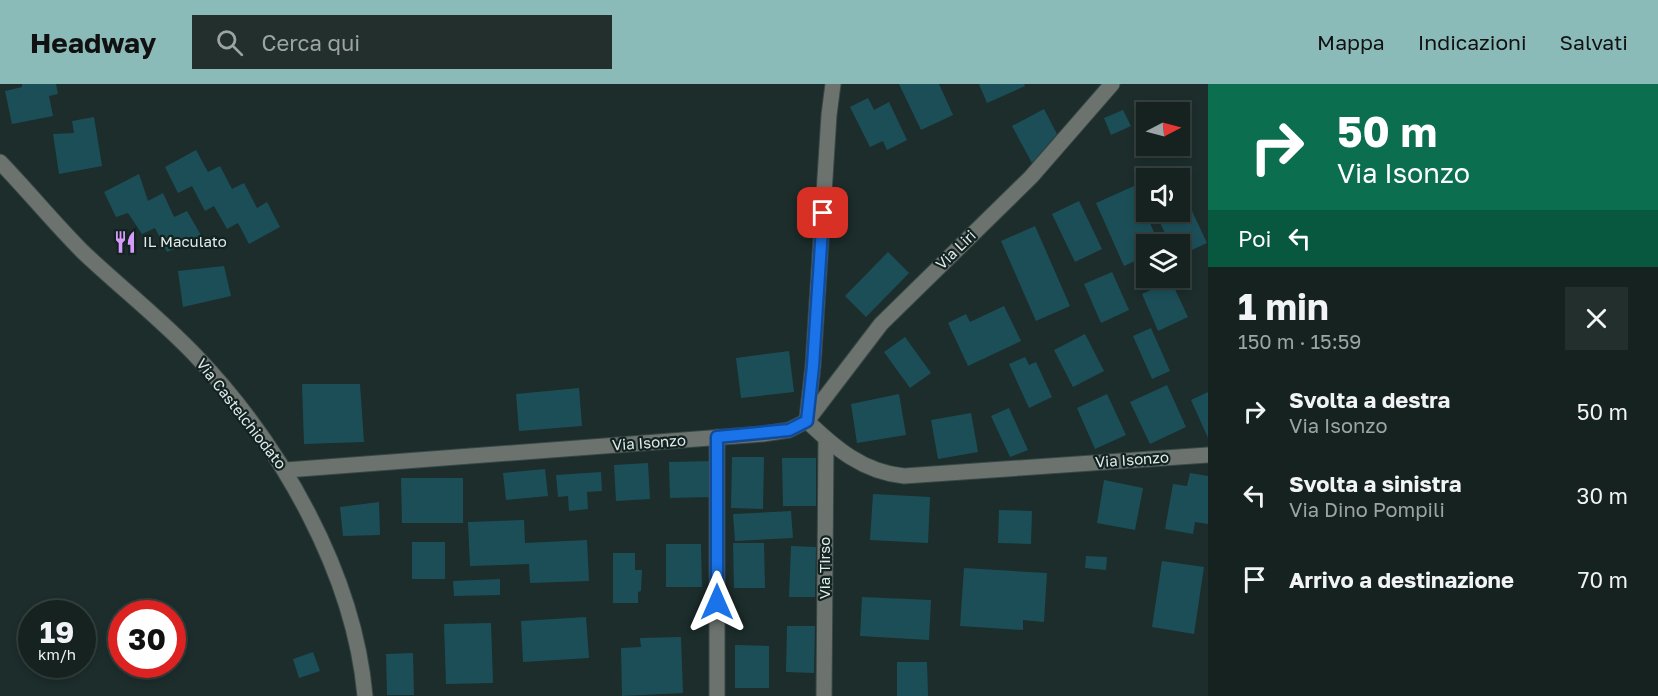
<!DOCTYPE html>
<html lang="it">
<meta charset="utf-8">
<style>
:root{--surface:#152220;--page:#222f2d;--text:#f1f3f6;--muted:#9da4a5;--line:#343f3e;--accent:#8bbbb9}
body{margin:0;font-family:"Golos Text",sans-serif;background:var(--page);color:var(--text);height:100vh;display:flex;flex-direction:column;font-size:22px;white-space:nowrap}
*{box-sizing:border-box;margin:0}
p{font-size:20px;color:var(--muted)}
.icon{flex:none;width:33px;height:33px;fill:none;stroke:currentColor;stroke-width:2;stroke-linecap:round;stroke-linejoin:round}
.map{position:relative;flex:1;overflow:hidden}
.sheet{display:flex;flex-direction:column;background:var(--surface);width:450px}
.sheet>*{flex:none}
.guide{background:#0b6e4f;color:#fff;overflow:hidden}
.needle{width:39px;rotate:84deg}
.buttons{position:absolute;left:1136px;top:18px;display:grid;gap:12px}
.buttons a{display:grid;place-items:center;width:54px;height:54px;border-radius:0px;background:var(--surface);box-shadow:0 3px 9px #0003,0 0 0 2px var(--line);font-size:30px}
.speed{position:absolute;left:18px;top:516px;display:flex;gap:12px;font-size:30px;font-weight:700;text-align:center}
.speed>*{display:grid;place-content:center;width:78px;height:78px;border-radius:50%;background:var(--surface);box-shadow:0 3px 9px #0003,0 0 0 2px var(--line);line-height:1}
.speed small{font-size:15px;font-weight:400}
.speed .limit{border:9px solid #d22;background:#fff;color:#111}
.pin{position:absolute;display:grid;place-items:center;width:51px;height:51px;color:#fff;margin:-26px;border-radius:12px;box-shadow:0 3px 9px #0006}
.me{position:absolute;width:66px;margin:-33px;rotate:0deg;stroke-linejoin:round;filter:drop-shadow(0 0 4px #0008)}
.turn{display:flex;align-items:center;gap:21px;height:126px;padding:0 30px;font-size:27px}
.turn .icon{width:78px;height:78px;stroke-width:2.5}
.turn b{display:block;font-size:42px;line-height:51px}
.then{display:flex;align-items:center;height:57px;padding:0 30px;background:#0003;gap:12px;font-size:22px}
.round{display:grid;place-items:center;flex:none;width:63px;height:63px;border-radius:0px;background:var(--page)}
.overview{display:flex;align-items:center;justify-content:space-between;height:102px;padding:0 30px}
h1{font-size:36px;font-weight:700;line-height:45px}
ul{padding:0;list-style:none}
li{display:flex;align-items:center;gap:18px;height:84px;padding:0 30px}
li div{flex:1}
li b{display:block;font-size:22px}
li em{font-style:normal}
header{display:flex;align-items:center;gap:36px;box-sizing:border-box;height:84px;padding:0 30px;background:var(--accent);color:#111}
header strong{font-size:28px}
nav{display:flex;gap:33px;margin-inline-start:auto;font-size:21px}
.search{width:420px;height:54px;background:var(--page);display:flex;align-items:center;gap:15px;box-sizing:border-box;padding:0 21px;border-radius:0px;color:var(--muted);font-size:22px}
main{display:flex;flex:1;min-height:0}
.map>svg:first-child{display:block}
</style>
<header>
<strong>Headway</strong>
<div class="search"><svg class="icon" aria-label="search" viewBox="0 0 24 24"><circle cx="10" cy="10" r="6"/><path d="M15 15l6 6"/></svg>Cerca qui</div>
<nav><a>Mappa</a><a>Indicazioni</a><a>Salvati</a></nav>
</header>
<main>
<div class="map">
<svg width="1208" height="612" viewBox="0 0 1208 612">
<rect width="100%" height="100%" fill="#1c2d2b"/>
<g fill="#1c4e58">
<polygon points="22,0 56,0 58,10 49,12 53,32 12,40 5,7 22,3"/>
<polygon points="899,0 939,0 953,31 921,46"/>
<polygon points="979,0 1024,0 1025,2 987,19"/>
<polygon points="868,14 874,26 889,18 907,56 887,66 883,57 870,63 850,23"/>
<polygon points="1044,25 1057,50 1032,79 1012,42"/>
<polygon points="1123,26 1131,42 1111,51 1104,34"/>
<polygon points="94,33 102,82 59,90 53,50 74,49 72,37"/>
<polygon points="196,66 208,88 220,82 232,105 244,99 257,124 267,118 280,143 249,160 238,139 227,145 214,122 205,127 192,102 178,109 165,83"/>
<polygon points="139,90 148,117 163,109 174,133 187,127 202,153 167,168 155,144 142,150 128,129 116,133 104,108"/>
<polygon points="1179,99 1207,159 1179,172 1179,160 1170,160 1155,128 1179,128"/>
<polygon points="1134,102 1159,160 1146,160 1146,172 1124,182 1096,119"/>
<polygon points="1079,117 1102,165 1075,178 1052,130"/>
<polygon points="1035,142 1070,222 1036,237 1001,157"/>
<polygon points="888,168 909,189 866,233 845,212"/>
<polygon points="224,182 231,212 183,223 178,187"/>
<polygon points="1112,188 1129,226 1101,239 1084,200"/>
<polygon points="1171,197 1188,233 1158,247 1142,210"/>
<polygon points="1004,222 1021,257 968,282 948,239 966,230 970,238"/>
<polygon points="1151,244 1170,287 1152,295 1133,252"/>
<polygon points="1085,250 1104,287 1073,303 1054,266"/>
<polygon points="905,253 931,289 910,304 884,268"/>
<polygon points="789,267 794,308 741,314 736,274"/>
<polygon points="1025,273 1029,281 1036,278 1052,313 1029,324 1009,280"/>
<polygon points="302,300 360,300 364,358 304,360"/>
<polygon points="1167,301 1186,343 1150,360 1130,318"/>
<polygon points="579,304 582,342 519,347 516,310"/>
<polygon points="1208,308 1208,354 1191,316"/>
<polygon points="899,310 906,351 857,359 851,320"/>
<polygon points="1107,310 1126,351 1095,365 1077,324"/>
<polygon points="1009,324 1028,366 1010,373 991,332"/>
<polygon points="971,329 978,368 938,375 931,336"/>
<polygon points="732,373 764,373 763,425 731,424"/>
<polygon points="782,374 816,374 816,422 783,422"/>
<polygon points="712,377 713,413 670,414 669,378"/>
<polygon points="648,379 650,415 616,417 614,381"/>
<polygon points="545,385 548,412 506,416 503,389"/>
<polygon points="601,388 602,407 587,408 588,425 569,427 568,412 558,413 556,391"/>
<polygon points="1190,389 1208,392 1208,440 1195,438 1193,450 1165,445 1173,400 1187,402"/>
<polygon points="401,394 463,394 463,439 402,439"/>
<polygon points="1104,396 1143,404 1135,446 1097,439"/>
<polygon points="873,410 930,413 928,459 870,456"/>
<polygon points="379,418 380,451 343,452 340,423"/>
<polygon points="999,426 1032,427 1031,460 998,459"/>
<polygon points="791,427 793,454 735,457 733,430"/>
<polygon points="524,436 525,459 587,456 589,497 530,499 529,480 470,482 468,438"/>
<rect x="412" y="458" width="33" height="37"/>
<polygon points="733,459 764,459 765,504 734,504"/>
<polygon points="666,460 701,460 702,503 666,503"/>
<polygon points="791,462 816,463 815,513 789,513"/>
<polygon points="613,469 635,469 635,486 642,486 641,507 638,508 638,519 613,519"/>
<polygon points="1086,472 1107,473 1106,486 1085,484"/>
<polygon points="1162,477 1204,483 1194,550 1152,543"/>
<polygon points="964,484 1047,489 1044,538 1023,536 1023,546 960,542"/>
<polygon points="500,495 500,511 454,512 453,497"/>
<polygon points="862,513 931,516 929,556 860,552"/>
<polygon points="586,533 589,574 523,578 521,537"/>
<polygon points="491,539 493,599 446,600 444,540"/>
<polygon points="787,542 815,542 814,589 786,588"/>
<polygon points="681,553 683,609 622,612 621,564 641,563 640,554"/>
<polygon points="735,561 769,562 769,604 735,604"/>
<polygon points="313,568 320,587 299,594 293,575"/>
<polygon points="413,569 414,611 387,611 386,570"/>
<polygon points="897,578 927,578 928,612 897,612"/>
</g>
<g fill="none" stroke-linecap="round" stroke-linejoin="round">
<g stroke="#384846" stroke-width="17">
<g id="minor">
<path d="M0 78C28 107 54 139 83 168 120 203 161 235 196 272 281 361 354 489 365 612"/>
<polyline points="807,334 813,282 829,31 833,0"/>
<path d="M807 337C835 364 863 388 904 392L1208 371"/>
<polyline points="286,386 763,350 789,346 807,337 881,240 1031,93 1112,0"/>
<polyline points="717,612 717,353"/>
<polyline points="824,612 826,356"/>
</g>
</g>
<use href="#minor" stroke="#6c736f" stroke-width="15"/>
</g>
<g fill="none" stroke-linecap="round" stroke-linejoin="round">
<g stroke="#114b97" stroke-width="15">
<polyline id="route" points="717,518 717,353 789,346 807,337 813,282 823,129"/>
</g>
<use href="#route" stroke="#1a73e8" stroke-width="10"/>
</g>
<defs>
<g id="restaurant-bare" transform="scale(1.8)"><path d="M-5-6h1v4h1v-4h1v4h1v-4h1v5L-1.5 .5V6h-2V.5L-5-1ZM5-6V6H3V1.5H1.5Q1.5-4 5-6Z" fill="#d79bf9" stroke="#132321" stroke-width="2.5" paint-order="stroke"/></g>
</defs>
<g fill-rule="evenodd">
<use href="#restaurant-bare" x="125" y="158"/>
</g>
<g text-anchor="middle" stroke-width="4.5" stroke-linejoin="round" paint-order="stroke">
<g font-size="15" fill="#e1ebea" stroke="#132321" text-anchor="start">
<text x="143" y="163">IL Maculato</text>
</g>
<g font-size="15" fill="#e1ebea" stroke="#132321">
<text transform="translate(956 166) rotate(-44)" y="5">Via Liri</text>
<text transform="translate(241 330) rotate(52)" y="5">Via Castelchiodato</text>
<text transform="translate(649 359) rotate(-4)" y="5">Via Isonzo</text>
<text transform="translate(1132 376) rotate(-4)" y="5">Via Isonzo</text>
<text transform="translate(825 484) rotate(-90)" y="5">Via Tirso</text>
</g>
</g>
</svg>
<div class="buttons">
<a><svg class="needle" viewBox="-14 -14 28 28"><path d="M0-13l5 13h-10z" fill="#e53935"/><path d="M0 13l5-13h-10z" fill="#9da4a5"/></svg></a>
<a><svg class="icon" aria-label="sound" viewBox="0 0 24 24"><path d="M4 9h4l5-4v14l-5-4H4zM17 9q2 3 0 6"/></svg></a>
<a><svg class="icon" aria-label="layers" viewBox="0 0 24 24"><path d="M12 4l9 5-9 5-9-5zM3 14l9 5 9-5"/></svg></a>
</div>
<div class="speed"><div>19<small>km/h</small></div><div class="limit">30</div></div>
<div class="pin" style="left:823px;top:129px;background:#d93025"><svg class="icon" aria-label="arrive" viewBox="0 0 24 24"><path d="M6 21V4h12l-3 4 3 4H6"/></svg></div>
<svg class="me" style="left:717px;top:518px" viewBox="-20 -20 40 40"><path d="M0-17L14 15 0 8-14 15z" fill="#1a73e8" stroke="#fff" stroke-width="4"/></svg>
</div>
<section class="sheet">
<div class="guide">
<div class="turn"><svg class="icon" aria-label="right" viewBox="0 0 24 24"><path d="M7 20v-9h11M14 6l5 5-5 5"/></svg><div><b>50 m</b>Via Isonzo</div></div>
<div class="then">Poi<svg class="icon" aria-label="left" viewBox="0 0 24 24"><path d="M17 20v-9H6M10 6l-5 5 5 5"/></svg></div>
</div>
<div class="overview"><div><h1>1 min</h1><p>150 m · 15:59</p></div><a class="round"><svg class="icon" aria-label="close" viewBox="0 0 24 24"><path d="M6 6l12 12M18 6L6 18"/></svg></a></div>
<ul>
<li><svg class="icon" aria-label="right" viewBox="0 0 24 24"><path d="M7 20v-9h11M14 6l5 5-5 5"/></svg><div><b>Svolta a destra</b><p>Via Isonzo</p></div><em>50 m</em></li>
<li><svg class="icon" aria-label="left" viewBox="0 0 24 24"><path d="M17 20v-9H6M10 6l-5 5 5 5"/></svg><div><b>Svolta a sinistra</b><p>Via Dino Pompili</p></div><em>30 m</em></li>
<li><svg class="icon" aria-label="arrive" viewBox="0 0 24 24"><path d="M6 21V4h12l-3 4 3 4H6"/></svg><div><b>Arrivo a destinazione</b></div><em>70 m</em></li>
</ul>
</section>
</main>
